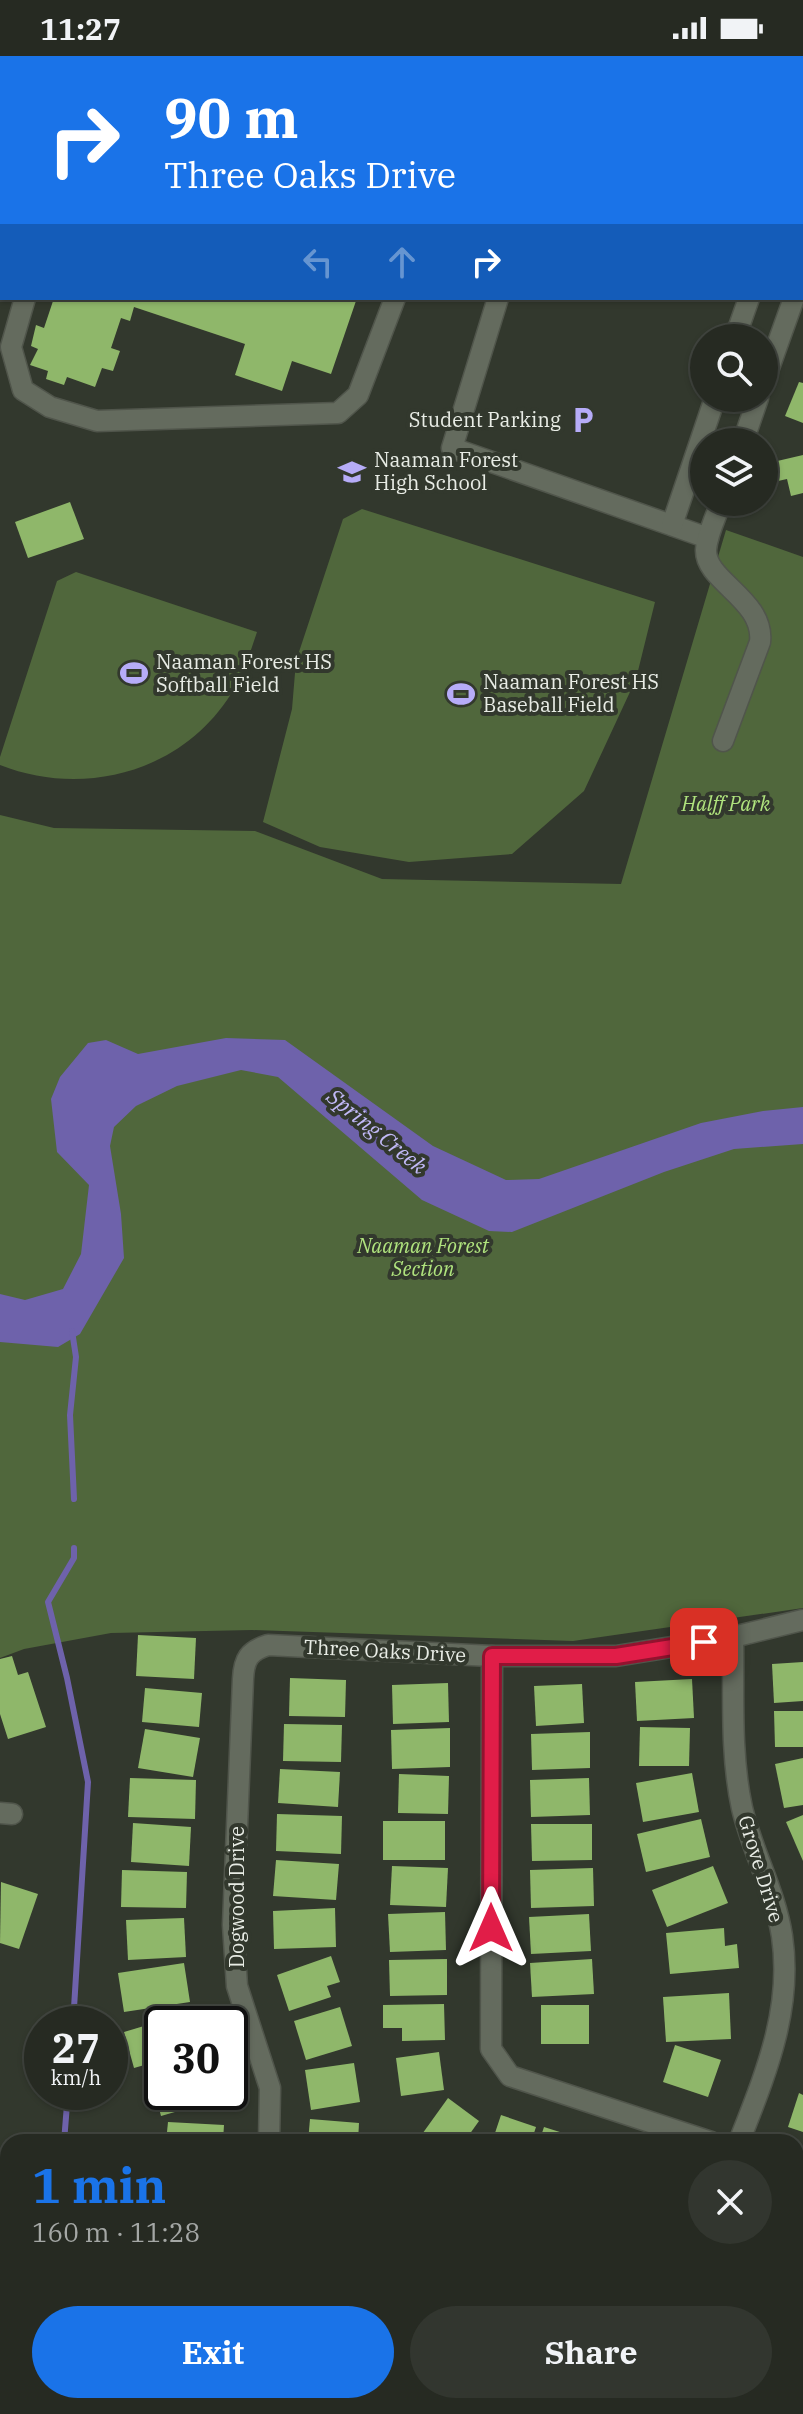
<!DOCTYPE html>
<meta charset="utf-8">
<style>
:root{--surface:#262a22;--page:#32362f;--text:#f1f3f6;--muted:#a4a7a5;--line:#424640;--accent:#1a73e8}
body{margin:0;font-family:"IBM Plex Serif",serif;background:var(--page);color:var(--text);height:100vh;display:flex;flex-direction:column;font-size:30px;white-space:nowrap}
*{box-sizing:border-box;margin:0}
p{font-size:26px;color:var(--muted)}
.icon{flex:none;width:44px;height:44px;fill:none;stroke:currentColor;stroke-width:2;stroke-linecap:round;stroke-linejoin:round}
.map{position:relative;flex:1;overflow:hidden}
.details{position:absolute;left:0px;top:2078px;width:804px;height:280px;display:flex;flex-direction:column;background:var(--surface);border-radius:24px 24px 0 0;box-shadow:0 2px 6px #0004,0 0 0 2px var(--line)}
.details>*{flex:none}
.hud{position:absolute;left:0px;top:0px;width:804px;height:244px;box-shadow:0 2px 6px #0004,0 0 0 2px var(--line);background:#1a73e8;color:#fff;overflow:hidden}
.fabs{position:absolute;left:690px;top:268px;display:grid;gap:16px}
.fabs a{display:grid;place-items:center;width:88px;height:88px;border-radius:50%;background:var(--surface);box-shadow:0 2px 6px #0004,0 0 0 2px var(--line);font-size:40px}
.speed{position:absolute;left:24px;top:1950px;display:flex;gap:16px;font-size:40px;font-weight:700;text-align:center}
.speed>*{display:grid;place-content:center;width:104px;height:104px;border-radius:50%;background:var(--surface);box-shadow:0 2px 6px #0004,0 0 0 2px var(--line);line-height:1}
.speed small{font-size:20px;font-weight:400}
.speed .limit{border:4px solid #111;border-radius:12px;background:#fff;color:#111}
.pin{position:absolute;display:grid;place-items:center;width:68px;height:68px;color:#fff;margin:-34px;border-radius:16px;box-shadow:0 4px 12px #0006}
.me{position:absolute;width:88px;margin:-44px;rotate:0deg;stroke-linejoin:round;filter:drop-shadow(0 0 6px #0008)}
.turn{display:flex;align-items:center;gap:28px;height:168px;padding:0 32px;font-size:36px}
.turn .icon{width:104px;height:104px;stroke-width:2.5}
.turn b{display:block;font-size:56px;line-height:68px}
.lanes{display:flex;align-items:center;height:76px;padding:0 32px;background:#0003;justify-content:center;gap:40px;direction:ltr}
.lanes .off{opacity:.35}
.round{display:grid;place-items:center;flex:none;width:84px;height:84px;border-radius:42px;background:var(--page)}
.overview{display:flex;align-items:center;justify-content:space-between;height:136px;padding:0 32px}
h1{font-size:48px;font-weight:700;line-height:60px;color:var(--accent)}
.cta{display:flex;gap:16px;margin-top:auto;padding:16px 32px}
.cta a{flex:1;height:92px;border-radius:48px;background:var(--accent);color:#fff;font-size:32px;font-weight:700;line-height:92px;text-align:center}
.cta a+a{background:var(--page);color:var(--text)}
.status{display:flex;justify-content:space-between;align-items:center;height:56px;padding:0 40px;background:var(--surface);direction:ltr}
.status svg{height:22px;fill:currentColor}
.map>svg:first-child{display:block}
</style>
<div class="status"><b>11:27</b><svg viewBox="0 0 49 12"><path d="M0 12V9h3v3zM5 12V6h3v6zM10 12V3h3v9zM15 12V0h3v12zM26 1h20v11H26zM47 4h2v5h-2z"/></svg></div>
<div class="map">
<svg width="803" height="2358" viewBox="0 0 803 2358">
<rect width="100%" height="100%" fill="#32382d"/>
<g fill="#50673c">
<polygon points="362,453 655,546 636,623 584,735 512,798 409,806 320,791 263,766 292,653 296,605 343,463"/>
<polygon points="726,474 803,501 803,1552 573,1585 252,1574 111,1577 24,1593 0,1602 0,759 54,772 255,775 382,823 621,828"/>
<path d="M76 516 257 576C250 597 243 620 231 638 182 716 84 742 0 709V701L57 525Z"/>
</g>
<polygon fill="#6e62ab" points="226,982 285,984 433,1090 506,1124 539,1123 701,1067 763,1055 803,1051 803,1088 734,1093 664,1116 512,1176 489,1175 422,1144 278,1021 241,1014 177,1030 136,1050 114,1071 110,1090 121,1158 124,1202 80,1278 58,1291 0,1286 0,1238 25,1244 63,1233 81,1198 89,1129 57,1096 51,1043 60,1021 88,987 106,984 138,998"/>
<g fill="none" stroke-linecap="round" stroke-linejoin="round">
<g stroke="#6e62ab" stroke-width="6">
<polyline points="72,1275 76,1301 70,1359 74,1443"/>
<polyline points="73,1968 88,1726 67,1622 48,1546 74,1502 74,1492"/>
<polyline points="64,2086 68,2036"/>
<polyline points="58,2350 58,2358"/>
</g>
</g>
<g fill="#8fb76a">
<polygon points="54,242 357,242 331,318 292,305 282,335 235,319 245,288 134,251 130,265 121,262 111,292 120,295 113,315 102,312 95,331 67,321 64,329 46,323 48,315 30,309 38,293 31,290 36,269 44,272"/>
<polygon points="799,326 803,327 803,367 785,360"/>
<polygon points="803,399 803,437 791,440 787,423 778,425 773,406"/>
<polygon points="70,446 84,483 28,502 15,466"/>
<polygon points="138,1579 196,1582 194,1623 136,1620"/>
<polygon points="12,1600 18,1619 28,1616 46,1671 8,1683 0,1658 0,1603"/>
<polygon points="803,1606 803,1645 774,1647 772,1608"/>
<polygon points="290,1622 346,1624 345,1661 289,1660"/>
<polygon points="692,1623 694,1662 637,1665 635,1626"/>
<polygon points="448,1627 449,1666 393,1668 392,1629"/>
<polygon points="582,1628 584,1667 536,1670 534,1630"/>
<polygon points="145,1632 202,1637 199,1671 142,1666"/>
<polygon points="774,1655 803,1655 803,1691 775,1691"/>
<polygon points="284,1668 342,1669 341,1706 283,1705"/>
<polygon points="640,1671 690,1672 689,1710 639,1710"/>
<polygon points="450,1672 450,1711 392,1713 391,1674"/>
<polygon points="145,1673 200,1682 193,1721 138,1712"/>
<polygon points="590,1676 590,1712 532,1714 531,1678"/>
<polygon points="803,1702 803,1749 784,1752 775,1708"/>
<polygon points="280,1713 340,1716 338,1751 278,1747"/>
<polygon points="692,1717 699,1756 643,1766 636,1727"/>
<polygon points="399,1718 449,1720 448,1758 398,1757"/>
<polygon points="130,1722 196,1724 195,1763 128,1761"/>
<polygon points="589,1722 590,1759 531,1761 530,1724"/>
<polygon points="277,1758 342,1760 341,1798 276,1795"/>
<polygon points="803,1759 803,1805 786,1766"/>
<polygon points="701,1763 710,1801 646,1816 637,1778"/>
<rect x="383" y="1765" width="62" height="39"/>
<polygon points="133,1767 191,1771 189,1810 131,1806"/>
<polygon points="531,1768 592,1768 592,1804 532,1805"/>
<polygon points="276,1804 339,1808 336,1844 273,1840"/>
<polygon points="392,1810 448,1812 446,1851 390,1849"/>
<polygon points="713,1810 728,1847 667,1871 652,1834"/>
<polygon points="593,1812 594,1850 531,1852 530,1814"/>
<polygon points="122,1814 187,1816 186,1852 121,1851"/>
<polygon points="1,1826 38,1838 19,1893 0,1887"/>
<polygon points="335,1852 336,1891 274,1893 273,1855"/>
<polygon points="445,1856 446,1894 390,1896 388,1858"/>
<polygon points="589,1858 591,1895 531,1898 529,1861"/>
<polygon points="184,1862 186,1901 128,1904 126,1864"/>
<polygon points="724,1872 725,1890 737,1888 739,1912 670,1918 666,1877"/>
<polygon points="331,1900 340,1926 327,1930 331,1941 289,1955 277,1919"/>
<polygon points="447,1903 447,1939 390,1940 389,1904"/>
<polygon points="592,1903 594,1938 532,1941 530,1907"/>
<polygon points="184,1907 190,1946 124,1956 118,1917"/>
<polygon points="729,1937 731,1983 666,1986 663,1941"/>
<polygon points="444,1948 445,1984 402,1985 402,1972 383,1972 383,1949"/>
<rect x="541" y="1949" width="48" height="39"/>
<polygon points="340,1951 352,1990 306,2004 294,1965"/>
<polygon points="194,1955 198,1968 162,1968 162,2004 134,2012 124,1976"/>
<polygon points="675,1989 721,2004 708,2041 663,2026"/>
<polygon points="439,1996 444,2034 401,2040 396,2002"/>
<polygon points="354,2007 360,2046 311,2054 305,2014"/>
<polygon points="162,2015 162,2036 218,2036 220,2043 161,2060 150,2018"/>
<polygon points="799,2037 803,2039 803,2076 788,2071"/>
<polygon points="448,2042 479,2065 464,2086 427,2086 420,2081"/>
<polygon points="501,2059 536,2071 531,2086 492,2086"/>
<polygon points="310,2063 359,2067 358,2086 308,2086"/>
<polygon points="168,2066 224,2069 223,2086 166,2086"/>
<polygon points="544,2071 582,2083 581,2086 539,2086"/>
<polygon points="803,2162 803,2217 796,2214 796,2180"/>
<polygon points="803,2273 803,2316 796,2314 796,2292"/>
<polygon points="226,2350 247,2350 268,2358 223,2358"/>
<polygon points="328,2350 378,2350 375,2358 325,2358"/>
<polygon points="438,2350 553,2350 550,2358 437,2358 435,2357"/>
<polygon points="614,2350 649,2350 670,2358 612,2358"/>
</g>
<g fill="none" stroke-linecap="round" stroke-linejoin="round">
<g stroke="#50554b" stroke-width="23">
<g id="minor">
<polyline points="92,2 93,0"/>
<polyline points="577,2 578,0"/>
<polyline points="802,78 803,75"/>
<polyline points="0,145 2,146"/>
<polyline points="802,161 803,162"/>
<polyline points="802,219 803,216"/>
<polyline points="25,242 11,291 23,334 50,351 97,365 338,357 358,339 395,242"/>
<polyline points="498,242 452,392 708,482"/>
<polyline points="735,282 749,242"/>
<polyline points="764,326 794,242"/>
<polyline points="743,386 758,342"/>
<path d="M721 446C716 461 707 478 706 494 705 525 765 544 760 586L723 685"/>
<polyline points="672,469 715,342"/>
<path d="M733 1581C734 1637 730 1697 742 1752 752 1795 775 1835 782 1880 793 1954 765 2019 739 2086"/>
<polyline points="492,1600 491,1993 510,2020 711,2086"/>
<polyline points="0,1757 12,1758"/>
<path d="M269 2086 270 2032 237 1930 233 1869 243 1623C244 1603 249 1595 268 1589L492 1600H616L733 1581 803 1564"/>
<polyline points="796,2113 803,2115"/>
<polyline points="0,2284 8,2307"/>
<polyline points="15,2350 16,2358"/>
<polyline points="557,2350 575,2358"/>
<polyline points="183,2358 185,2350"/>
<polyline points="419,2358 421,2350"/>
<polyline points="756,2358 758,2350"/>
</g>
</g>
<use href="#minor" stroke="#646b5e" stroke-width="20"/>
</g>
<g fill="none" stroke-linecap="round" stroke-linejoin="round">
<g stroke="#92132f" stroke-width="20">
<polyline id="route" points="491,1872 492,1600 616,1600 704,1586"/>
</g>
<use href="#route" stroke="#e11d48" stroke-width="14"/>
</g>
<defs>
<g id="parking-bare" transform="scale(2.16)"><path d="M-3.5-5.5H1a3.5 3.5 0 0 1 0 7H-1V5.5H-3.5ZM-1-3.4V-.6H.8a1.4 1.4 0 0 0 0-2.8Z" fill="#b6acf8" stroke="#32382d" stroke-width="2.5" paint-order="stroke"/></g>
<g id="school-bare" transform="scale(2.16)"><path d="M0-5L7-2L0 1L-7-2ZM-4 1L0 2.5L4 1V4Q0 6-4 4Z" fill="#b6acf8" stroke="#32382d" stroke-width="2.5" paint-order="stroke"/></g>
<g id="stadium-bare" transform="scale(2.16)"><path d="M0-5a6.5 5 0 1 0 0 10a6.5 5 0 1 0 0-10ZM-3.5-1.8h7v3.6h-7Z" fill="#b6acf8" stroke="#32382d" stroke-width="2.5" paint-order="stroke"/></g>
</defs>
<g fill-rule="evenodd">
<use href="#parking-bare" x="583" y="364"/>
<use href="#school-bare" x="352" y="416"/>
<use href="#stadium-bare" x="134" y="617"/>
<use href="#stadium-bare" x="461" y="638"/>
</g>
<g text-anchor="middle" stroke-width="8" stroke-linejoin="round" paint-order="stroke">
<g font-size="20" fill="#e8ece5" stroke="#32382d" text-anchor="start">
<text x="561" y="371" text-anchor="end">Student Parking</text>
<text x="374" y="411">Naaman Forest<tspan x="374" dy="23">High School</tspan></text>
<text x="156" y="613">Naaman Forest HS<tspan x="156" dy="23">Softball Field</tspan></text>
<text x="483" y="633">Naaman Forest HS<tspan x="483" dy="23">Baseball Field</tspan></text>
</g>
<g font-size="20" font-style="italic" fill="#b0e47e" stroke="#32382d">
<text x="726" y="755">Halff Park</text>
<text x="423" y="1197">Naaman Forest<tspan x="423" dy="23">Section</tspan></text>
</g>
<g font-size="20" fill="#e8ece5" stroke="#32382d">
<text transform="translate(385 1595) rotate(3)" y="7">Three Oaks Drive</text>
<text transform="translate(761 1813) rotate(73)" y="7">Grove Drive</text>
<text transform="translate(237 1841) rotate(-90)" y="7">Dogwood Drive</text>
</g>
<g font-size="22" font-style="italic" fill="#c1b9f7" stroke="#32382d">
<text transform="translate(377 1075) rotate(39)" y="8">Spring Creek</text>
</g>
</g>
</svg>
<div class="fabs">
<a><svg class="icon" aria-label="search" viewBox="0 0 24 24"><circle cx="10" cy="10" r="6"/><path d="M15 15l6 6"/></svg></a>
<a><svg class="icon" aria-label="layers" viewBox="0 0 24 24"><path d="M12 4l9 5-9 5-9-5zM3 14l9 5 9-5"/></svg></a>
</div>
<div class="speed"><div>27<small>km/h</small></div><div class="limit">30</div></div>
<div class="pin" style="left:704px;top:1586px;background:#d93025"><svg class="icon" aria-label="arrive" viewBox="0 0 24 24"><path d="M6 21V4h12l-3 4 3 4H6"/></svg></div>
<svg class="me" style="left:491px;top:1872px" viewBox="-20 -20 40 40"><path d="M0-17L14 15 0 8-14 15z" fill="#e11d48" stroke="#fff" stroke-width="4"/></svg>
<div class="hud">
<div class="turn"><svg class="icon" aria-label="right" viewBox="0 0 24 24"><path d="M7 20v-9h11M14 6l5 5-5 5"/></svg><div><b>90 m</b>Three Oaks Drive</div></div>
<div class="lanes"><svg class="icon off" aria-label="left" viewBox="0 0 24 24"><path d="M17 20v-9H6M10 6l-5 5 5 5"/></svg><svg class="icon off" aria-label="ahead" viewBox="0 0 24 24"><path d="M12 20V5M6 11l6-6 6 6"/></svg><svg class="icon" aria-label="right" viewBox="0 0 24 24"><path d="M7 20v-9h11M14 6l5 5-5 5"/></svg></div>
</div>
<section class="details">
<div class="overview"><div><h1>1 min</h1><p>160 m · 11:28</p></div><a class="round"><svg class="icon" aria-label="close" viewBox="0 0 24 24"><path d="M6 6l12 12M18 6L6 18"/></svg></a></div>
<div class="cta"><a>Exit</a><a>Share</a></div>
</section>
</div>
